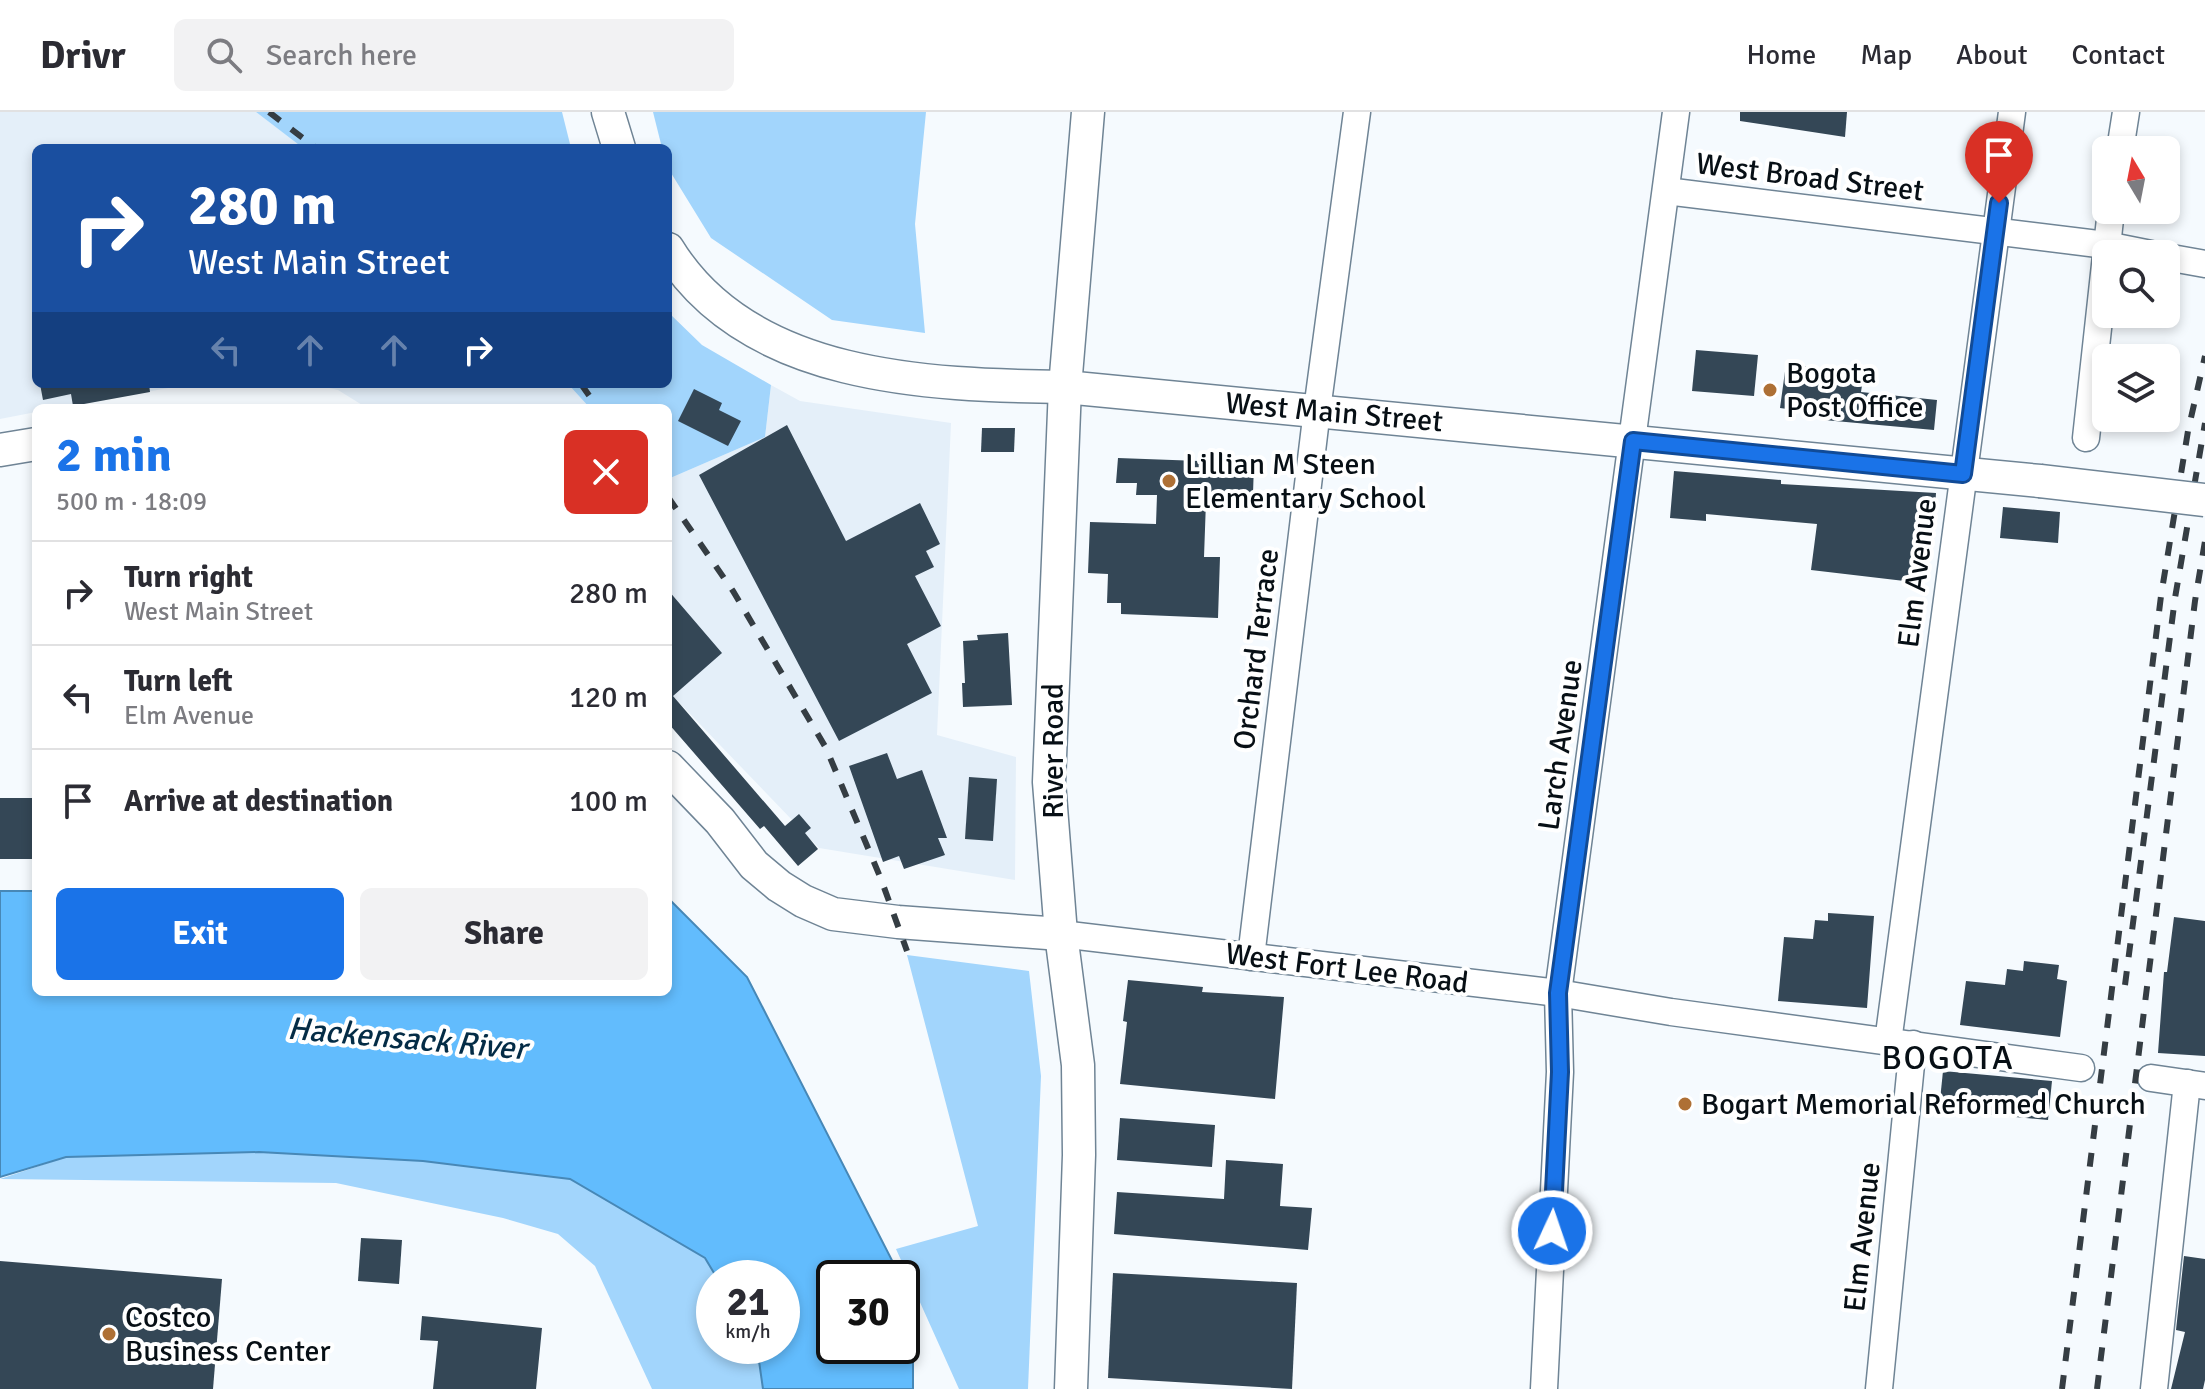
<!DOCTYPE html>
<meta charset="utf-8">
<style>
:root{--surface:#fff;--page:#f2f2f3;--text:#2b2b33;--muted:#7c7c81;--line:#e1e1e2;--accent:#1a73e8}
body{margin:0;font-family:Signika,sans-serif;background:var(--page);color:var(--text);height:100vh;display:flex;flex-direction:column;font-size:30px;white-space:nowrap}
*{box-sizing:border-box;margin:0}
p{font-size:26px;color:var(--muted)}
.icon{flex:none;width:44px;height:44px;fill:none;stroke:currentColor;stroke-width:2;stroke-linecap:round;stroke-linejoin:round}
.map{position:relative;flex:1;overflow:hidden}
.details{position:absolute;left:32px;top:292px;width:640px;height:592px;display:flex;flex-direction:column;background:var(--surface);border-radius:12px;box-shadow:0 4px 12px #0003}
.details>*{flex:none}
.top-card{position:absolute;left:32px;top:32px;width:640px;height:244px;border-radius:12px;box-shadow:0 4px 12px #0003;background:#1a4fa0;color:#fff;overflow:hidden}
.needle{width:52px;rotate:350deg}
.buttons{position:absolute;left:2092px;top:24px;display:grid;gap:16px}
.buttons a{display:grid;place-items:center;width:88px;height:88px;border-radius:12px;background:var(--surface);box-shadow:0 4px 12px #0003;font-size:40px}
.speed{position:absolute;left:696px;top:1148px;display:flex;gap:16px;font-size:40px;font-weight:700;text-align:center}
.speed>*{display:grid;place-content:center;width:104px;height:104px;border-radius:50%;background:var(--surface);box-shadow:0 4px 12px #0003;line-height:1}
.speed small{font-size:20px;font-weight:400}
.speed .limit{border:4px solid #111;border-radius:12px;background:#fff;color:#111}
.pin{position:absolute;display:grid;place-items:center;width:68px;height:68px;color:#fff;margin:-82px -34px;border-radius:50% 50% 50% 0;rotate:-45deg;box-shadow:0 0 8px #0007}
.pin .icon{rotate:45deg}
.me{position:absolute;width:88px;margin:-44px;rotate:3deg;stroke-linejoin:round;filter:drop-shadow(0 0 6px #0008)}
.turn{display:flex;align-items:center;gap:28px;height:168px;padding:0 24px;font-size:36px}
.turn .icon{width:104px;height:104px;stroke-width:2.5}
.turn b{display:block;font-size:56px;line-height:68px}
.lanes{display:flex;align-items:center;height:76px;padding:0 24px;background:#0003;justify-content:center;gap:40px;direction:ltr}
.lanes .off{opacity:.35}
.round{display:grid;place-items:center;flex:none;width:84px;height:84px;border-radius:12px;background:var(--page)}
.head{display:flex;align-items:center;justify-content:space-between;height:136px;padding:0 24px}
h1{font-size:48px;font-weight:700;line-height:60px;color:var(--accent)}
.button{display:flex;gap:16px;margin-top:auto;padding:16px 24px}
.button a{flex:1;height:92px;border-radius:12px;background:var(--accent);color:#fff;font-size:32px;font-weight:700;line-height:92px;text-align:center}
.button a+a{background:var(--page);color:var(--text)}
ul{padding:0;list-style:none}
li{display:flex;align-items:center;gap:24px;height:104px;padding:0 24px;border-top:2px solid var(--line)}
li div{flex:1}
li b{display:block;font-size:30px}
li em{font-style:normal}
header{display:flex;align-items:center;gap:48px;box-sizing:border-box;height:112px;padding:0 40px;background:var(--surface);border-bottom:2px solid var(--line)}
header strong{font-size:38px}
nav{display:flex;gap:44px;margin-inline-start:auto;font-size:28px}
.search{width:560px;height:72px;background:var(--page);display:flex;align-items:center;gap:20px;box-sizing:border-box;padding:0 28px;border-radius:12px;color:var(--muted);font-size:30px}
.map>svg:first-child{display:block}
</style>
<header>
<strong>Drivr</strong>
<div class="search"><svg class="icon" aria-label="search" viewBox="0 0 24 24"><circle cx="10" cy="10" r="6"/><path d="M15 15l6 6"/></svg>Search here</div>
<nav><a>Home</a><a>Map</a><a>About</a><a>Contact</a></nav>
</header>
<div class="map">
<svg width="2205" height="1277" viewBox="0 0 2205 1277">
<rect width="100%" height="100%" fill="#f5fafe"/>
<g fill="#e4eff9">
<polygon points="0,0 256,0 303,36 36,36 36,272 190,272 59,296 36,296 36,300 0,307"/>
<polygon points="311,272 568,272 590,296 367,296 338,278"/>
<polygon points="771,273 800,289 951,311 937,623 1016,645 1015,768 819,736 668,579 668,367 765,325"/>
</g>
<g fill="#a2d5fc">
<polygon points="256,0 562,0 571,36 303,36"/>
<polygon points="653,0 926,0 915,112 925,221 832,208 711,126 668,56 668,36 662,36"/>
<polygon points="668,200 702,233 771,273 765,325 668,367 668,296 590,296 568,272 668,272"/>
<polygon points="907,843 1029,859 1041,964 1028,1277 959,1277 896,1137 978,1114"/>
<polygon points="259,1040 423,1049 570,1067 706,1146 717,1166 714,1166 714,1234 754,1234 758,1242 763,1277 652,1277 595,1154 558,1122 503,1106 336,1071 0,1067 66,1045"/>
</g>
<polygon fill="#62bcfd" stroke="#4788b7" stroke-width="2" points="0,779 36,779 36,880 668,880 668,789 671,789 747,865 901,1166 834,1166 834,1234 902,1234 902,1168 913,1190 913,1277 763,1277 758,1242 754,1234 782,1234 782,1166 717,1166 705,1146 570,1067 423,1049 259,1040 66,1045 0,1065"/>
<g fill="#344756">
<polygon points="1740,0 1847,0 1845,25 1740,9"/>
<polygon points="1696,238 1758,243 1754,284 1692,279"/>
<polygon points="1786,252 1813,255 1812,262 1863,267 1861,280 1937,288 1934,318 1824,308 1824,302 1780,296"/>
<polygon points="40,272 149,272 150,280 73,294 71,282 43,288"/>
<polygon points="694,277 722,291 719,298 741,309 728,334 678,309"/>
<polygon points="787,313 846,429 920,391 940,432 926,439 934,455 915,464 941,514 907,532 932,581 839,629 699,363"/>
<polygon points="982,316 1015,316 1014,340 981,340"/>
<polygon points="1118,346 1254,351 1253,382 1230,381 1230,390 1206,389 1204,445 1220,445 1218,506 1121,502 1121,491 1107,491 1108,462 1088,461 1090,410 1156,412 1157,383 1136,383 1137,371 1116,371"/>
<polygon points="1674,359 1781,368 1781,372 1936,381 1933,428 1918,427 1913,470 1811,458 1817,412 1706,402 1706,409 1670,406"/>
<polygon points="2003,395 2060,400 2058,431 2000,426"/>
<polygon points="668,478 722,541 673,584 785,714 799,702 811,716 805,721 818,737 798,754 764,714 760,717 668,611"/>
<polygon points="1008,521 1012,593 963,595 962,571 965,571 963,529 978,528 977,523"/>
<polygon points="887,641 897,667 922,658 947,726 938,726 945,743 904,757 899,744 883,750 849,654"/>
<polygon points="969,665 997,667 993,729 965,727"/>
<rect x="0" y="686" width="36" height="61"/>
<polygon points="1828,801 1874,804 1867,896 1778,889 1784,825 1813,827 1815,808 1828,809"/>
<polygon points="2174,805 2205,809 2205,944 2158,941 2164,860 2167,860"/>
<polygon points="2024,849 2059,853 2057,867 2067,869 2060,925 1960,913 1966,869 2005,873 2007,857 2023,859"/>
<polygon points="1128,868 1203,875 1202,880 1284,885 1275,987 1120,972 1127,910 1123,909"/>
<polygon points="1943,959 2052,969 2048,1008 1939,998"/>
<polygon points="1120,1006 1215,1013 1212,1055 1117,1048"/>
<polygon points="1226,1048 1283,1052 1280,1094 1312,1096 1308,1138 1114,1122 1117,1080 1224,1087"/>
<polygon points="361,1126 402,1128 399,1172 358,1169"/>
<polygon points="2184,1144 2205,1147 2205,1268 2203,1277 2171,1277 2185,1220 2176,1218"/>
<polygon points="0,1149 222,1167 213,1277 0,1277"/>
<polygon points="1113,1161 1297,1171 1292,1277 1108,1266"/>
<polygon points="422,1204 542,1216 536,1277 433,1277 438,1229 420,1228"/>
</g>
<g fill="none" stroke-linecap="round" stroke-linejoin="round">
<g stroke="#6f8495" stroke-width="29">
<g id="minor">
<polyline points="2120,38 2126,0"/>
<polyline points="1666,79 2106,133 2151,142"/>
<polyline points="2166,145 2205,152"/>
<polyline points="2086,326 2111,98"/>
<polyline points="1061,822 1558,881 1671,900 2081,956"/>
<polyline points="1251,845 1317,298 1357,0"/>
<polyline points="1888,930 2012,0"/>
<polyline points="2151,966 2205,974"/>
<polyline points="1544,1277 1560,960 1558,881 1676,0"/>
<polyline points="1879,1277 1913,932"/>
<polyline points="2154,1277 2187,971"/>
</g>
</g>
<g stroke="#6f8495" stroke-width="35">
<g id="major">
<polyline points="608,0 619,36"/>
<path d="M668 137C748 268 928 273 1065 275L2040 369"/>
<polyline points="0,338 36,332"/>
<polyline points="668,655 720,709 754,753 779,774 803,789 833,802 898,810 1061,822"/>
<polyline points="1071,1277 1079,1043 1078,953 1061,822 1049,670 1065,275 1088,0"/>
</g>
</g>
<use href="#minor" stroke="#fff" stroke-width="26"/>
<use href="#major" stroke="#fff" stroke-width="32"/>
<g stroke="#353d43" stroke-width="6" stroke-dasharray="14 14" stroke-linecap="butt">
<polyline points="269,0 316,36"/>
<polyline points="581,272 598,296"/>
<polyline points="668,385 733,479 826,636 881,767 907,839"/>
<polyline points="2125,873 2175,486 2205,311"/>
<polyline points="2062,1277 2161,484 2188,319 2205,244"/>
<polyline points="2097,1277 2195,489 2205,429"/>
</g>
<g stroke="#6f8495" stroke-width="35" stroke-linecap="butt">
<polyline id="major-bridge" points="2040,369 2205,388"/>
</g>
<use href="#major-bridge" stroke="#fff" stroke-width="32"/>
</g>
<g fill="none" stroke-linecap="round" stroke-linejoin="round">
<g stroke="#114b97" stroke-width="20">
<polyline id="route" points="1552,1119 1560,960 1558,881 1633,329 1963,362 1999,91"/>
</g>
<use href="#route" stroke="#1a73e8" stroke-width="14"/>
</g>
<g fill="#ae7035" stroke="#fff" stroke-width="3">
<circle cx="1770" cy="278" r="8"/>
<circle cx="1169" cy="369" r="8"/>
<circle cx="1685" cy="992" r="8"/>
<circle cx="109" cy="1222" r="8"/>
</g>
<g text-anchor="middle" stroke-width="8" stroke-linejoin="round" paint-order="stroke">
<g font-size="30" fill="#070f15" stroke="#fff">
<text transform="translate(1810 65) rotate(7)" y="10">West Broad Street</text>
<text transform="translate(1334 300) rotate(5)" y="10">West Main Street</text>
<text transform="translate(1917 461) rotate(-83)" y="10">Elm Avenue</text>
<text transform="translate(1256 537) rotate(-83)" y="10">Orchard Terrace</text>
<text transform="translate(1560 633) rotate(-82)" y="10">Larch Avenue</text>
<text transform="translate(1053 639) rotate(-90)" y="10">River Road</text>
<text transform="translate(1347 856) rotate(7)" y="10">West Fort Lee Road</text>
<text transform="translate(1862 1125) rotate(-84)" y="10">Elm Avenue</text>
</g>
<g font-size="30" fill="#070f15" stroke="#fff" text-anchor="start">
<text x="1786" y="271">Bogota<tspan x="1786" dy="34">Post Office</tspan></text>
<text x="1185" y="362">Lillian M Steen<tspan x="1185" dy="34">Elementary School</tspan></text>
<text x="1701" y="1002">Bogart Memorial Reformed Church</text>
<text x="125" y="1215">Costco<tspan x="125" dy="34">Business Center</tspan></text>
</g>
<g font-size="32" font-style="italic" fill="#042c46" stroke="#fff">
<text transform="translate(407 926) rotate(5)" y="11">Hackensack River</text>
</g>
<g font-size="34" letter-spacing="2" fill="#070f15" stroke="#fff">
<text x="1948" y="957">BOGOTA</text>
</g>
</g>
</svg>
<div class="buttons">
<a><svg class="needle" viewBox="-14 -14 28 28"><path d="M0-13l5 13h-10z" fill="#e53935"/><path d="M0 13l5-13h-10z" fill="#7c7c81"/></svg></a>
<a><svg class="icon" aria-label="search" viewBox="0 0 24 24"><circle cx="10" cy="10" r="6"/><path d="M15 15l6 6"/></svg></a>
<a><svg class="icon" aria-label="layers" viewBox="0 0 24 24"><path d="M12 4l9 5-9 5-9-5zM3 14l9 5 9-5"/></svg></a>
</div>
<div class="speed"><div>21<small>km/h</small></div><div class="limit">30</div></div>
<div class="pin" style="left:1999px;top:91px;background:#d93025"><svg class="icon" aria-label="arrive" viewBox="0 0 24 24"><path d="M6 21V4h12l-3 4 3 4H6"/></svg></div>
<svg class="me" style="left:1552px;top:1119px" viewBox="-20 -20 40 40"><circle r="17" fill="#1a73e8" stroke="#fff" stroke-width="3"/><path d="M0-11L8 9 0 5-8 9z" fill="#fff"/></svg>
<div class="top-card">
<div class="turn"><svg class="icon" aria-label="right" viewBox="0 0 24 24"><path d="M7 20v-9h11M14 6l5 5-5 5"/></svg><div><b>280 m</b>West Main Street</div></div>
<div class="lanes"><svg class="icon off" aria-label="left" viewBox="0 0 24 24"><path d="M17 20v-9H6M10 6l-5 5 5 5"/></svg><svg class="icon off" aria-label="ahead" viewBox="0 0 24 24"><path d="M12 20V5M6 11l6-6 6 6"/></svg><svg class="icon off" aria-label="ahead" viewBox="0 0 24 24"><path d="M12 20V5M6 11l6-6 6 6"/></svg><svg class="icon" aria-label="right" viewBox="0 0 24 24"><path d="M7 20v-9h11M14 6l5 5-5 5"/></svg></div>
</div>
<section class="details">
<div class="head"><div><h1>2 min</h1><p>500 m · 18:09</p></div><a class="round" style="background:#d93025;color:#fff"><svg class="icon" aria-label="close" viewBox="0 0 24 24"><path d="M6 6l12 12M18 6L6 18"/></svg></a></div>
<ul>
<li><svg class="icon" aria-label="right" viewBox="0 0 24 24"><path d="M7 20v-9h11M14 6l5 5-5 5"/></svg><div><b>Turn right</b><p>West Main Street</p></div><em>280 m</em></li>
<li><svg class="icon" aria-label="left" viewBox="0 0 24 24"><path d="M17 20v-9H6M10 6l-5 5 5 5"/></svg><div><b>Turn left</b><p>Elm Avenue</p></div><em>120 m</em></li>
<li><svg class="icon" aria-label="arrive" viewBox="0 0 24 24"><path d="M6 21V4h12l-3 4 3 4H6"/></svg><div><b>Arrive at destination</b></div><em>100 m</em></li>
</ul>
<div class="button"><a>Exit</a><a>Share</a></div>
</section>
</div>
